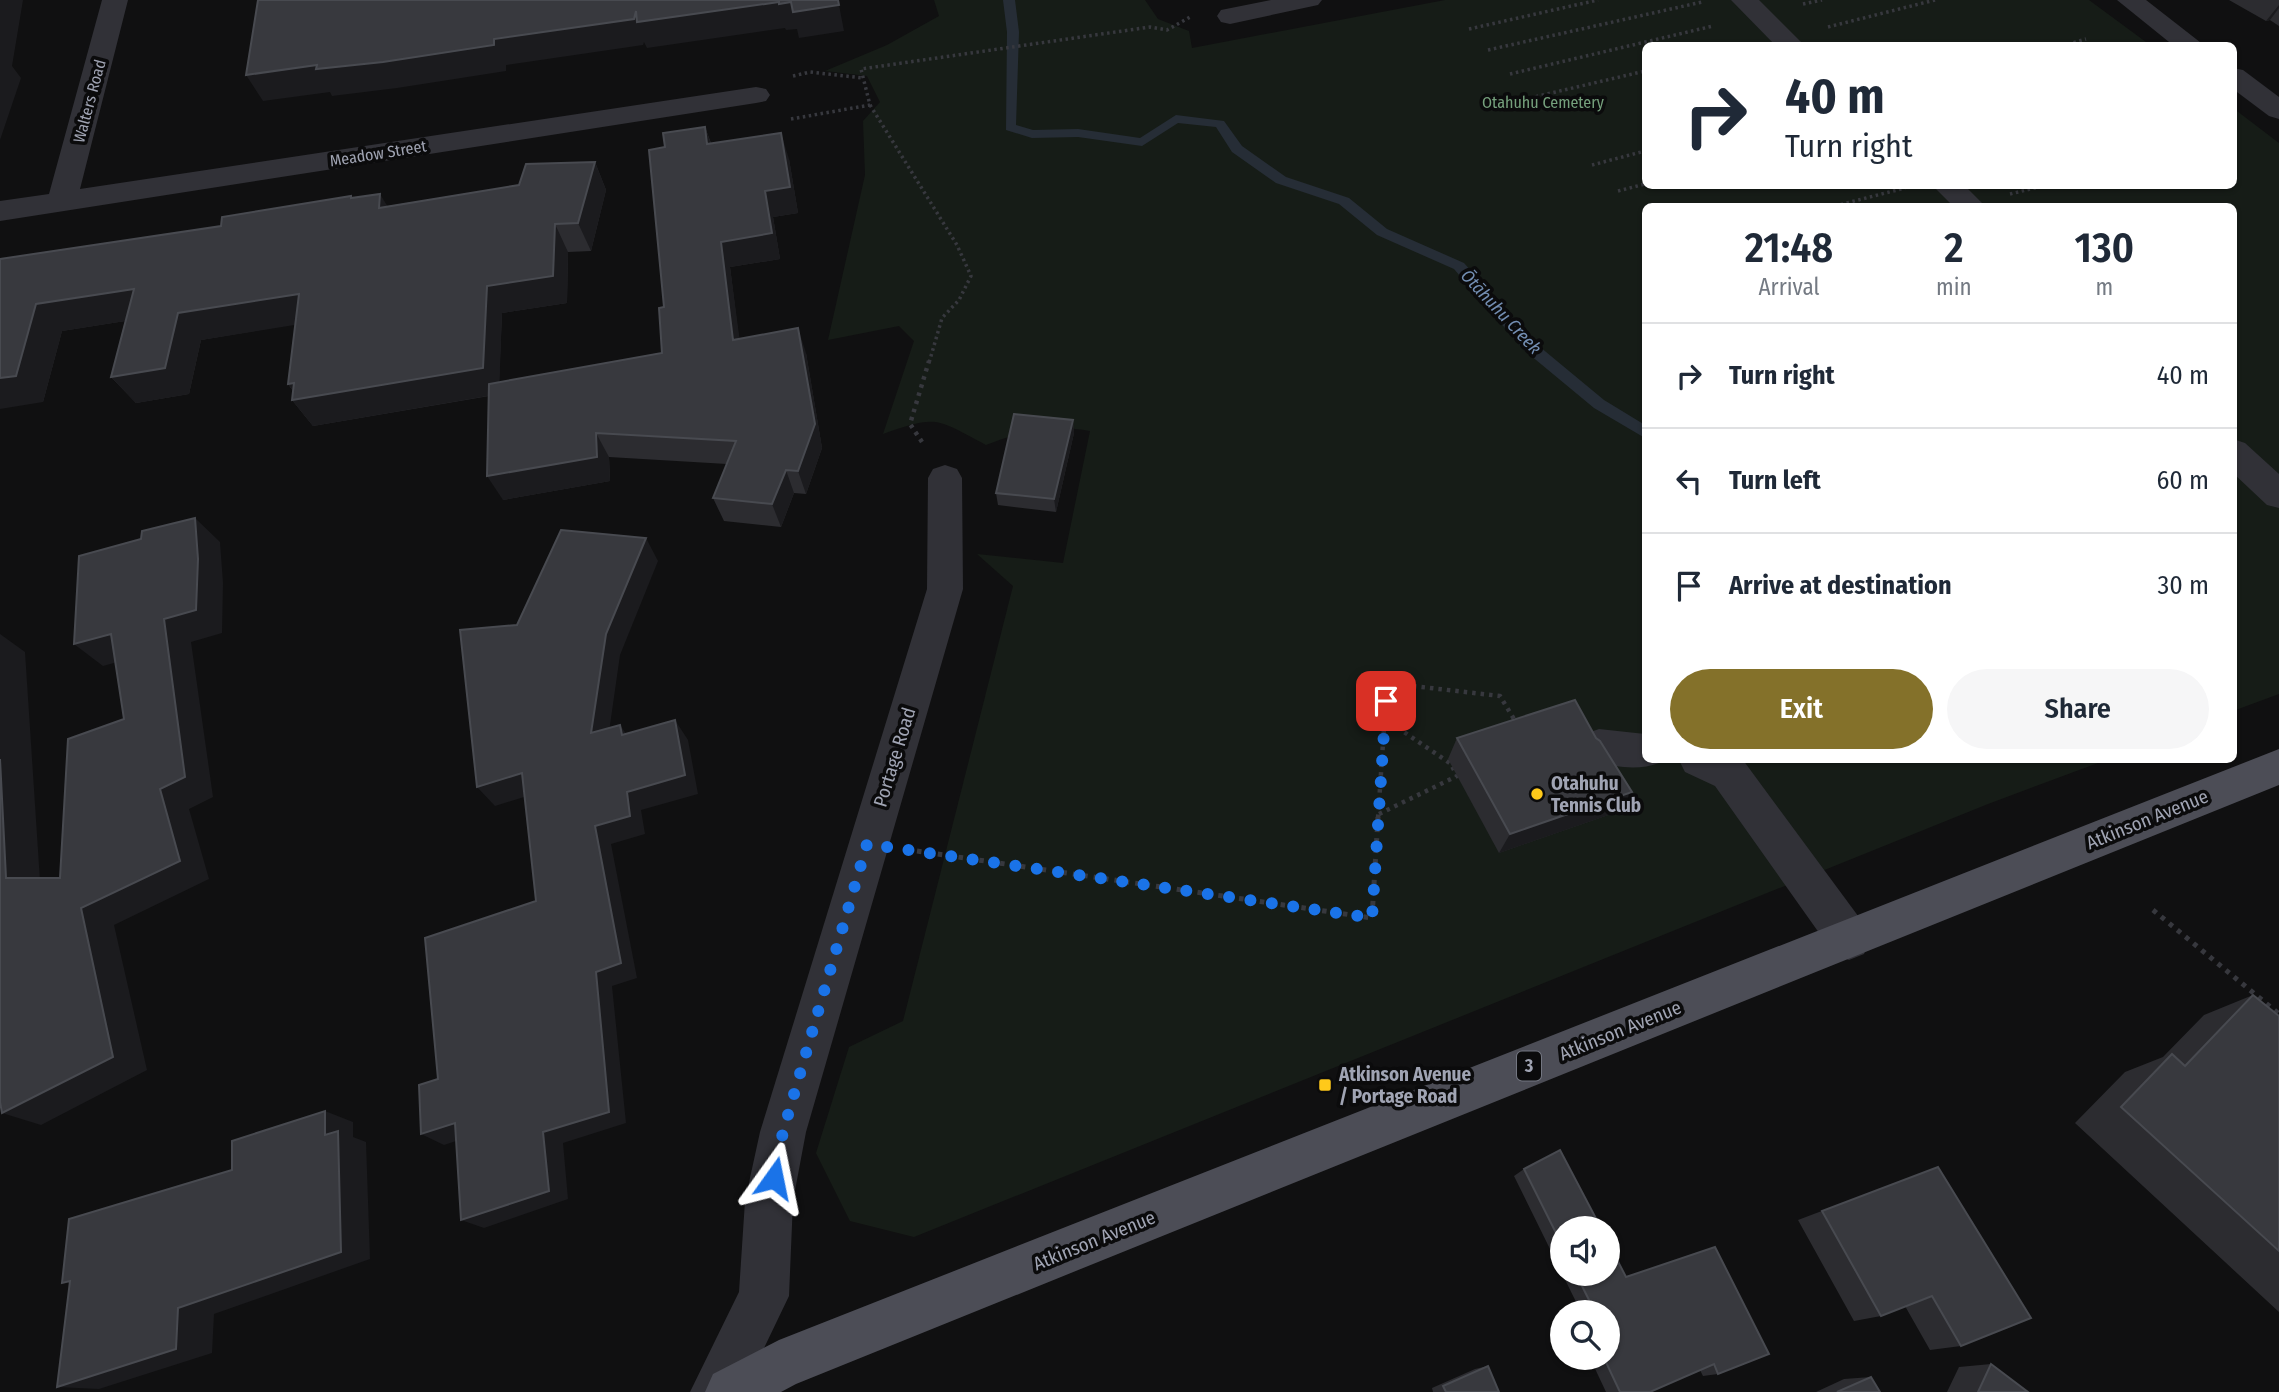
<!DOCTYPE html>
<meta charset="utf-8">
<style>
:root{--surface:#fff;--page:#f6f6f7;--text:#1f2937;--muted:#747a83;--line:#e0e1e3;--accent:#84712a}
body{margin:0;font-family:"Fira Sans Condensed",sans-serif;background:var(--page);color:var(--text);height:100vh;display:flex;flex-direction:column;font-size:26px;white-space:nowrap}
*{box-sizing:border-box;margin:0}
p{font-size:23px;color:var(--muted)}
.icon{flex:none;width:38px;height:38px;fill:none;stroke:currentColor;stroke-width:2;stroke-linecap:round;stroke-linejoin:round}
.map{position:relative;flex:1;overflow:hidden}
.sheet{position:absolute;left:1642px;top:203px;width:595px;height:560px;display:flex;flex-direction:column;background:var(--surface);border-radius:10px;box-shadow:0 2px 5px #0004}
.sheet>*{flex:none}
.guide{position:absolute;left:1642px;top:42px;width:595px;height:147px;border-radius:10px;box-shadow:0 2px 5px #0004;background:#fff;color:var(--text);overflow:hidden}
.fabs{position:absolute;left:1550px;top:1216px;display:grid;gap:14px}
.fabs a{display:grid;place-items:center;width:70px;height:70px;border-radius:50%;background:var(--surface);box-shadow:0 2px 5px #0004;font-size:35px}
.pin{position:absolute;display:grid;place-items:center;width:60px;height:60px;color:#fff;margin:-30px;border-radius:14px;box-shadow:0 4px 10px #0006}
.me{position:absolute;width:77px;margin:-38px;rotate:12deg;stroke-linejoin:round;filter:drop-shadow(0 0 5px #0008)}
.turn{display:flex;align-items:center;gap:24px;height:147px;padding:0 28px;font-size:32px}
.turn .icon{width:91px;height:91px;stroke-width:2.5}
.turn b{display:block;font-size:49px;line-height:60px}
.eta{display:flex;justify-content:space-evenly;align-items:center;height:119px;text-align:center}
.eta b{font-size:42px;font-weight:600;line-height:49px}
.primary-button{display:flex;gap:14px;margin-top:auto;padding:14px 28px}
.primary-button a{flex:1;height:80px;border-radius:42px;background:var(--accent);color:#fff;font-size:28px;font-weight:600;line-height:80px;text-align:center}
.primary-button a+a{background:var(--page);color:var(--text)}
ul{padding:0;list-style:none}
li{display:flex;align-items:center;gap:21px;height:105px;padding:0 28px;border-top:2px solid var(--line)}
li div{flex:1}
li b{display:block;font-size:26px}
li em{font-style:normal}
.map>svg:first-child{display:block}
</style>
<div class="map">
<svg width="2279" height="1392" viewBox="0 0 2279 1392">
<rect width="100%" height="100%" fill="#101011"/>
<path fill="#161c17" d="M934 0H1145L1158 19 1189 31 1192 48 1445 0H2089L2150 45 1645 46V186H2233V108L2279 143V694L2233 711V206H1645V760H2106L1988 804 914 1237 850 1221 816 1153 849 1047 903 1021 1013 586 977 554 1063 563 1090 431C1053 424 1021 431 986 445 935 418 938 415 883 434L914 341 899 326 828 340 865 175 863 121 880 102 867 76 825 71 887 45 939 16Z"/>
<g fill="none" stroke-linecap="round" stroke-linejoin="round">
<polygon fill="#262d36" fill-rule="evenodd" points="1003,0 1015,0 1019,32 1016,125 1033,130 1078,129 1140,138 1176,115 1224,121 1242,146 1286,177 1349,198 1387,229 1464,263 1534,342 1604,400 1645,425 1645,438 1594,408 1524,350 1454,269 1377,235 1339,204 1276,183 1232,152 1216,127 1178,123 1142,146 1078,137 1032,138 1006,130 1007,32"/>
<g stroke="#37383e" stroke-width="3.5" stroke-dasharray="2.5 3.5" stroke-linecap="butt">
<polyline points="1803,4 1822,0"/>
<polyline points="1828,27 1935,0"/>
<polyline points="1469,29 1598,0"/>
<polyline points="2062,46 2086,39"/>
<polyline points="1488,50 1702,2"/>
<polyline points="1510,74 1713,26"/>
<polyline points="793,76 810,72 863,78"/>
<polyline points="1530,98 1645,71"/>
<polyline points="870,105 957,245 971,276 959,300 942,318 929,363"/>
<polyline points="791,119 870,105 861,69 1150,27 1167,30 1192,16"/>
<polyline points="1592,165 1645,151"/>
<polyline points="1618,191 1645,184"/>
<polyline points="2010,194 2043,186"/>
<polyline points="1835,206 1905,188"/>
</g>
<g stroke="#37383e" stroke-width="4.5" stroke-dasharray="3.5 5" stroke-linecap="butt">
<polyline points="922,442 910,424 929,361"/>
<polyline points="1379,814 1457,776 1451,764 1385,719"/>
<polyline points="1378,818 1387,683 1500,696 1517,724"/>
</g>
<g stroke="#37383e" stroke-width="5" stroke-dasharray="4.5 6" stroke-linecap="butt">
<polyline points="917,851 1372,918 1378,817"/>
<polyline points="2153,910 2279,1014"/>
</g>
<g fill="#313137" fill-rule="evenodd">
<polygon points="102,0 128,0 80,189 756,87 766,89 770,95 766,101 756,103 0,221 0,201 49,194"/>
<polygon points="1271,0 1322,0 1318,5 1230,24 1221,22 1217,16 1221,10"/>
<polygon points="1731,0 1759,0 1805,46 1776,46"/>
<polygon points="2117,0 2146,0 2205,46 2174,46"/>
<polygon points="2233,68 2243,70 2279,97 2279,119 2269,116 2233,89"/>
<polygon points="1933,186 1965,186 1985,206 1953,206"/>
<polygon points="2233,439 2245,443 2279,474 2279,508 2267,505 2233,473"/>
<polygon points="945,465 957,469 962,478 963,589 806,1132 793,1201 789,1296 743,1392 690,1392 739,1292 745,1201 760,1132 927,589 928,478 933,469"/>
<path d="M1599 729 1645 734V760H1661L1659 763C1636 772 1607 766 1585 758L1579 746 1585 734Z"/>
<polygon points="1679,760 1743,760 1864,924 1870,939 1864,954 1849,960 1834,954 1715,786 1685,772"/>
</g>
<polygon fill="#4c4d56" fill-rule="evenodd" points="2279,749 2279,785 796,1384 781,1392 705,1392 713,1374 779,1340"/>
</g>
<g fill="#2c2c30">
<polygon points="2229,0 2279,0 2279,26 2270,20 2266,21"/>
<polygon points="705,127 711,143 789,159 798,213 773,217 780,259 730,267 739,339 806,353 822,448 806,494 794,493 781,527 724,521 713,498 727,464 609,457 610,481 503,500 489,396 313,426 292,400 293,391 288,384 295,324 201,340 189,394 136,403 111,377 125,321 62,331 43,402 0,259 221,226 351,196 353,198 388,206 519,185 595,162 606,190 591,251 568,252 567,303 502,313 499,382 662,353 664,307 665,147"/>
<polygon points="1073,420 1074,433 1056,512 998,505 996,493"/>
<polygon points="1457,738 1596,738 1632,792 1617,812 1499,853 1448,759"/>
<polygon points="2253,995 2279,1016 2279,1312 2075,1123 2125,1072 2163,1057 2204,1015"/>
<polygon points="1938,1167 1961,1346 1930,1350 1905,1306 1881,1316 1854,1321 1798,1220"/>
<polygon points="1524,1169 1563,1228 1563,1274 1608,1274 1626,1277 1715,1247 1718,1374 1703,1376 1700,1370 1650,1392 1606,1392 1590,1358 1608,1358 1608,1312 1581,1312 1514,1176"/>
<polygon points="1991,1364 2028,1392 1947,1392 1959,1367"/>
<polygon points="1488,1366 1499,1392 1433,1392 1432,1388 1475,1369"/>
<polygon points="1871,1377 1880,1392 1816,1392 1844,1379"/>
</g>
<g fill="#1b1b1e">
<polygon points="0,0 23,0 12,66 21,78 0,140"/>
<polygon points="779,2 839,5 844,31 799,38 797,29 786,30 785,28 647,48 644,42 643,45 506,65 506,71 397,88 332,96 330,92 263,101 246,75 494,39 636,11"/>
<polygon points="2279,5 2279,8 2270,20 2266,21"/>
<polygon points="705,127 714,153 707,144"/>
<polygon points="781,133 789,159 798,213 773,217 780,259 730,267 743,365 733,340 721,242 765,191"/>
<polygon points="595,162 606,190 591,251 578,223"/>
<polygon points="380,194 397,222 379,208"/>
<polygon points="555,224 568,252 567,303 502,313 499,394 313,426 292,400 299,399 288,384 487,286"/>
<polygon points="134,289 157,316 62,331 43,402 0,409 0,378 36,304"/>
<polygon points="299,294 319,321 201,340 189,394 136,403 111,377 178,313"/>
<polygon points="798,328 806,353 822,448 806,494 798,471"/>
<polygon points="1073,420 1074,433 1056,512 1054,499"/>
<polygon points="596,433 609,457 610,481 503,500 487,476"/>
<polygon points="786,470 794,493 781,527 772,504"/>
<polygon points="195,518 220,542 223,583 222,633 191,642 213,797 189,809 209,879 114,925 147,1070 41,1125 2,1113 81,908 160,789 164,619"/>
<polygon points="646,538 658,561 620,655 606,753 591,733 606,634"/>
<polygon points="0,634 25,652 41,896 6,878 0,759"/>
<polygon points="111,634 139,656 103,666 74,644"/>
<polygon points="675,720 688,740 698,794 641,810 645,834 611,844 637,978 612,986 626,1123 563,1143 568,1199 484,1228 461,1220 543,1132 596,972 595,826 627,792"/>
<polygon points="620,725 634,745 622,735"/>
<polygon points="522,773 540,792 495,806 477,787"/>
<polygon points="1632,792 1617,812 1499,853 1510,834"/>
<polygon points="325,1111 353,1122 353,1137 366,1142 370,1259 214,1314 212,1353 99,1389 57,1387 178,1308 325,1135"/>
<polygon points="455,1123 477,1134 444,1145 421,1134"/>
</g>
<g fill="#38393e" stroke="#484a50" stroke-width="2">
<polygon points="258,0 838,0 839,5 793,12 791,2 779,4 779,2 637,22 636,11 634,19 494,39 494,45 383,62 316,69 317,65 246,75"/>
<polygon points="705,127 707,144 781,133 790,187 765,191 772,233 721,242 733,340 798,328 815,424 798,471 786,470 772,504 713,498 736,441 596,433 597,457 487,476 489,384 662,353 659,308 664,307 649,150 665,147 663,133"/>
<polygon points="595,162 578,223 555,224 553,276 487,286 483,368 292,400 294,383 288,384 299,294 178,313 165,368 111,377 134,289 36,304 16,376 0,378 0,259 221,226 222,217 351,196 351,198 380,194 379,208 519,185 526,164"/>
<polygon points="1014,414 1073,420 1054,499 996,493"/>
<polygon points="195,518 198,559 196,610 164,619 185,777 160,789 180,861 81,908 113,1057 2,1113 0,1102 0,759 6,878 60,878 68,739 124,719 111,634 74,644 79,556 141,539 142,531"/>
<polygon points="561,530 646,538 606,634 591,733 620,725 622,735 675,720 685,775 627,792 630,816 595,826 621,963 596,972 609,1112 543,1132 549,1191 461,1220 455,1123 421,1134 419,1085 438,1079 425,938 536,901 522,773 477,787 460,630 517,625"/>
<polygon points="1575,700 1596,738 1600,741 1632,792 1510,834 1457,738"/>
<polygon points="2253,995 2279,1016 2279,1251 2121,1107 2172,1054 2185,1066"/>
<polygon points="325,1111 325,1135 338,1131 341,1252 178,1308 176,1349 57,1387 70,1281 62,1283 69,1219 232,1170 232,1141"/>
<polygon points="1560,1150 1601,1228 1563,1228 1563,1247 1524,1169"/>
<polygon points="1938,1167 2031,1318 1961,1346 1932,1296 1881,1316 1822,1211"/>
<polygon points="1608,1242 1626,1277 1715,1247 1769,1354 1718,1374 1714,1364 1650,1392 1620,1392 1604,1358 1608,1358 1608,1312 1595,1312 1576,1274 1608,1274"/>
<polygon points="1991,1364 2028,1392 1978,1392"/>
<polygon points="1488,1366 1499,1392 1446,1392 1443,1386"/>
<polygon points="1871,1377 1880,1392 1837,1392"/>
</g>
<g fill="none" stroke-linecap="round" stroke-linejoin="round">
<polyline stroke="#1a73e8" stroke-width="12" stroke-dasharray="0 21.6" points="774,1178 783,1132 867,844 1372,918 1386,701"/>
</g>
<g fill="#ffc91a" stroke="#0b0b0c" stroke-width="2.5">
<circle cx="1537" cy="794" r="7"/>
<rect x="1318" y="1078" width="14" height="14" rx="3.5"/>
</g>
<g text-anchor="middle" stroke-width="7" stroke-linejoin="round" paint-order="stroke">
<g font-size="16" fill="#a0a4b3" stroke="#0b0b0c">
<text transform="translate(89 101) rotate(-75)" y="6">Walters Road</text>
<text transform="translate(378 153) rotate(-9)" y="6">Meadow Street</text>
</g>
<g font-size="16" fill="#75a07c" stroke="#0b0b0c">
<text x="1543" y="108">Otahuhu Cemetery</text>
</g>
<g font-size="18" font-style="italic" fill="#738eb2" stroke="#0b0b0c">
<text transform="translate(1501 312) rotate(47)" y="6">Ōtāhuhu Creek</text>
</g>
<rect fill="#0b0b0c" stroke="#737681" stroke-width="2" x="1517" y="1051.5" width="24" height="29" rx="5"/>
<g font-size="18" font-weight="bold" fill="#a0a4b3">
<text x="1529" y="1072">3</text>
</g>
<g font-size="19" fill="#a0a4b3" stroke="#0b0b0c">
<text transform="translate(894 757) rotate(-73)" y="7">Portage Road</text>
<text transform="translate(2147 819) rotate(-22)" y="7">Atkinson Avenue</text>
<text transform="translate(1620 1030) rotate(-22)" y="7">Atkinson Avenue</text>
<text transform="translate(1094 1240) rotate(-22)" y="7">Atkinson Avenue</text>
</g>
<g font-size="19" font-weight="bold" fill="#a0a4b3" stroke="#0b0b0c" text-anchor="start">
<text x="1551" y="790">Otahuhu<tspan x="1551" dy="22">Tennis Club</tspan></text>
<text x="1339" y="1081">Atkinson Avenue<tspan x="1339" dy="22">/ Portage Road</tspan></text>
</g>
</g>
</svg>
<div class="fabs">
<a><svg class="icon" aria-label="sound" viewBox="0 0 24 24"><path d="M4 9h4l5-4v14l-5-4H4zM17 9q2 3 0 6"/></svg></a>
<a><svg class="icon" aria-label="search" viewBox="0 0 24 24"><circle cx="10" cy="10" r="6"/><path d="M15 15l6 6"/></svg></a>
</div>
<div class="pin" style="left:1386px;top:701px;background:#d93025"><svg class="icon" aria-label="arrive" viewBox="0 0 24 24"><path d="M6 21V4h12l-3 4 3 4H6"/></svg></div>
<svg class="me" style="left:774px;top:1178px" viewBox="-20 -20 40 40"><path d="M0-17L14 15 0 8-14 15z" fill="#1a73e8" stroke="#fff" stroke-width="4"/></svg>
<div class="guide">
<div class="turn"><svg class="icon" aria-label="right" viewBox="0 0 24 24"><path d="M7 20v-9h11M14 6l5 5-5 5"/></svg><div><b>40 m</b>Turn right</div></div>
</div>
<section class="sheet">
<div class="eta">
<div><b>21:48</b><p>Arrival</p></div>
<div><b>2</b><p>min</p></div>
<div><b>130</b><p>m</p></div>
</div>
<ul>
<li><svg class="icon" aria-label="right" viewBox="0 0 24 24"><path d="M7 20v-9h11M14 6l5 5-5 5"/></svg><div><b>Turn right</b></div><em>40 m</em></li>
<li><svg class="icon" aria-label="left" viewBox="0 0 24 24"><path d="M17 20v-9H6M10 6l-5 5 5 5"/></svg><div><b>Turn left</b></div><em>60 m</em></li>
<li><svg class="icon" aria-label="arrive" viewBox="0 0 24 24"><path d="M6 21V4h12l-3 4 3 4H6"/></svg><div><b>Arrive at destination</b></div><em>30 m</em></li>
</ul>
<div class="primary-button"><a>Exit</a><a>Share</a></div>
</section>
</div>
